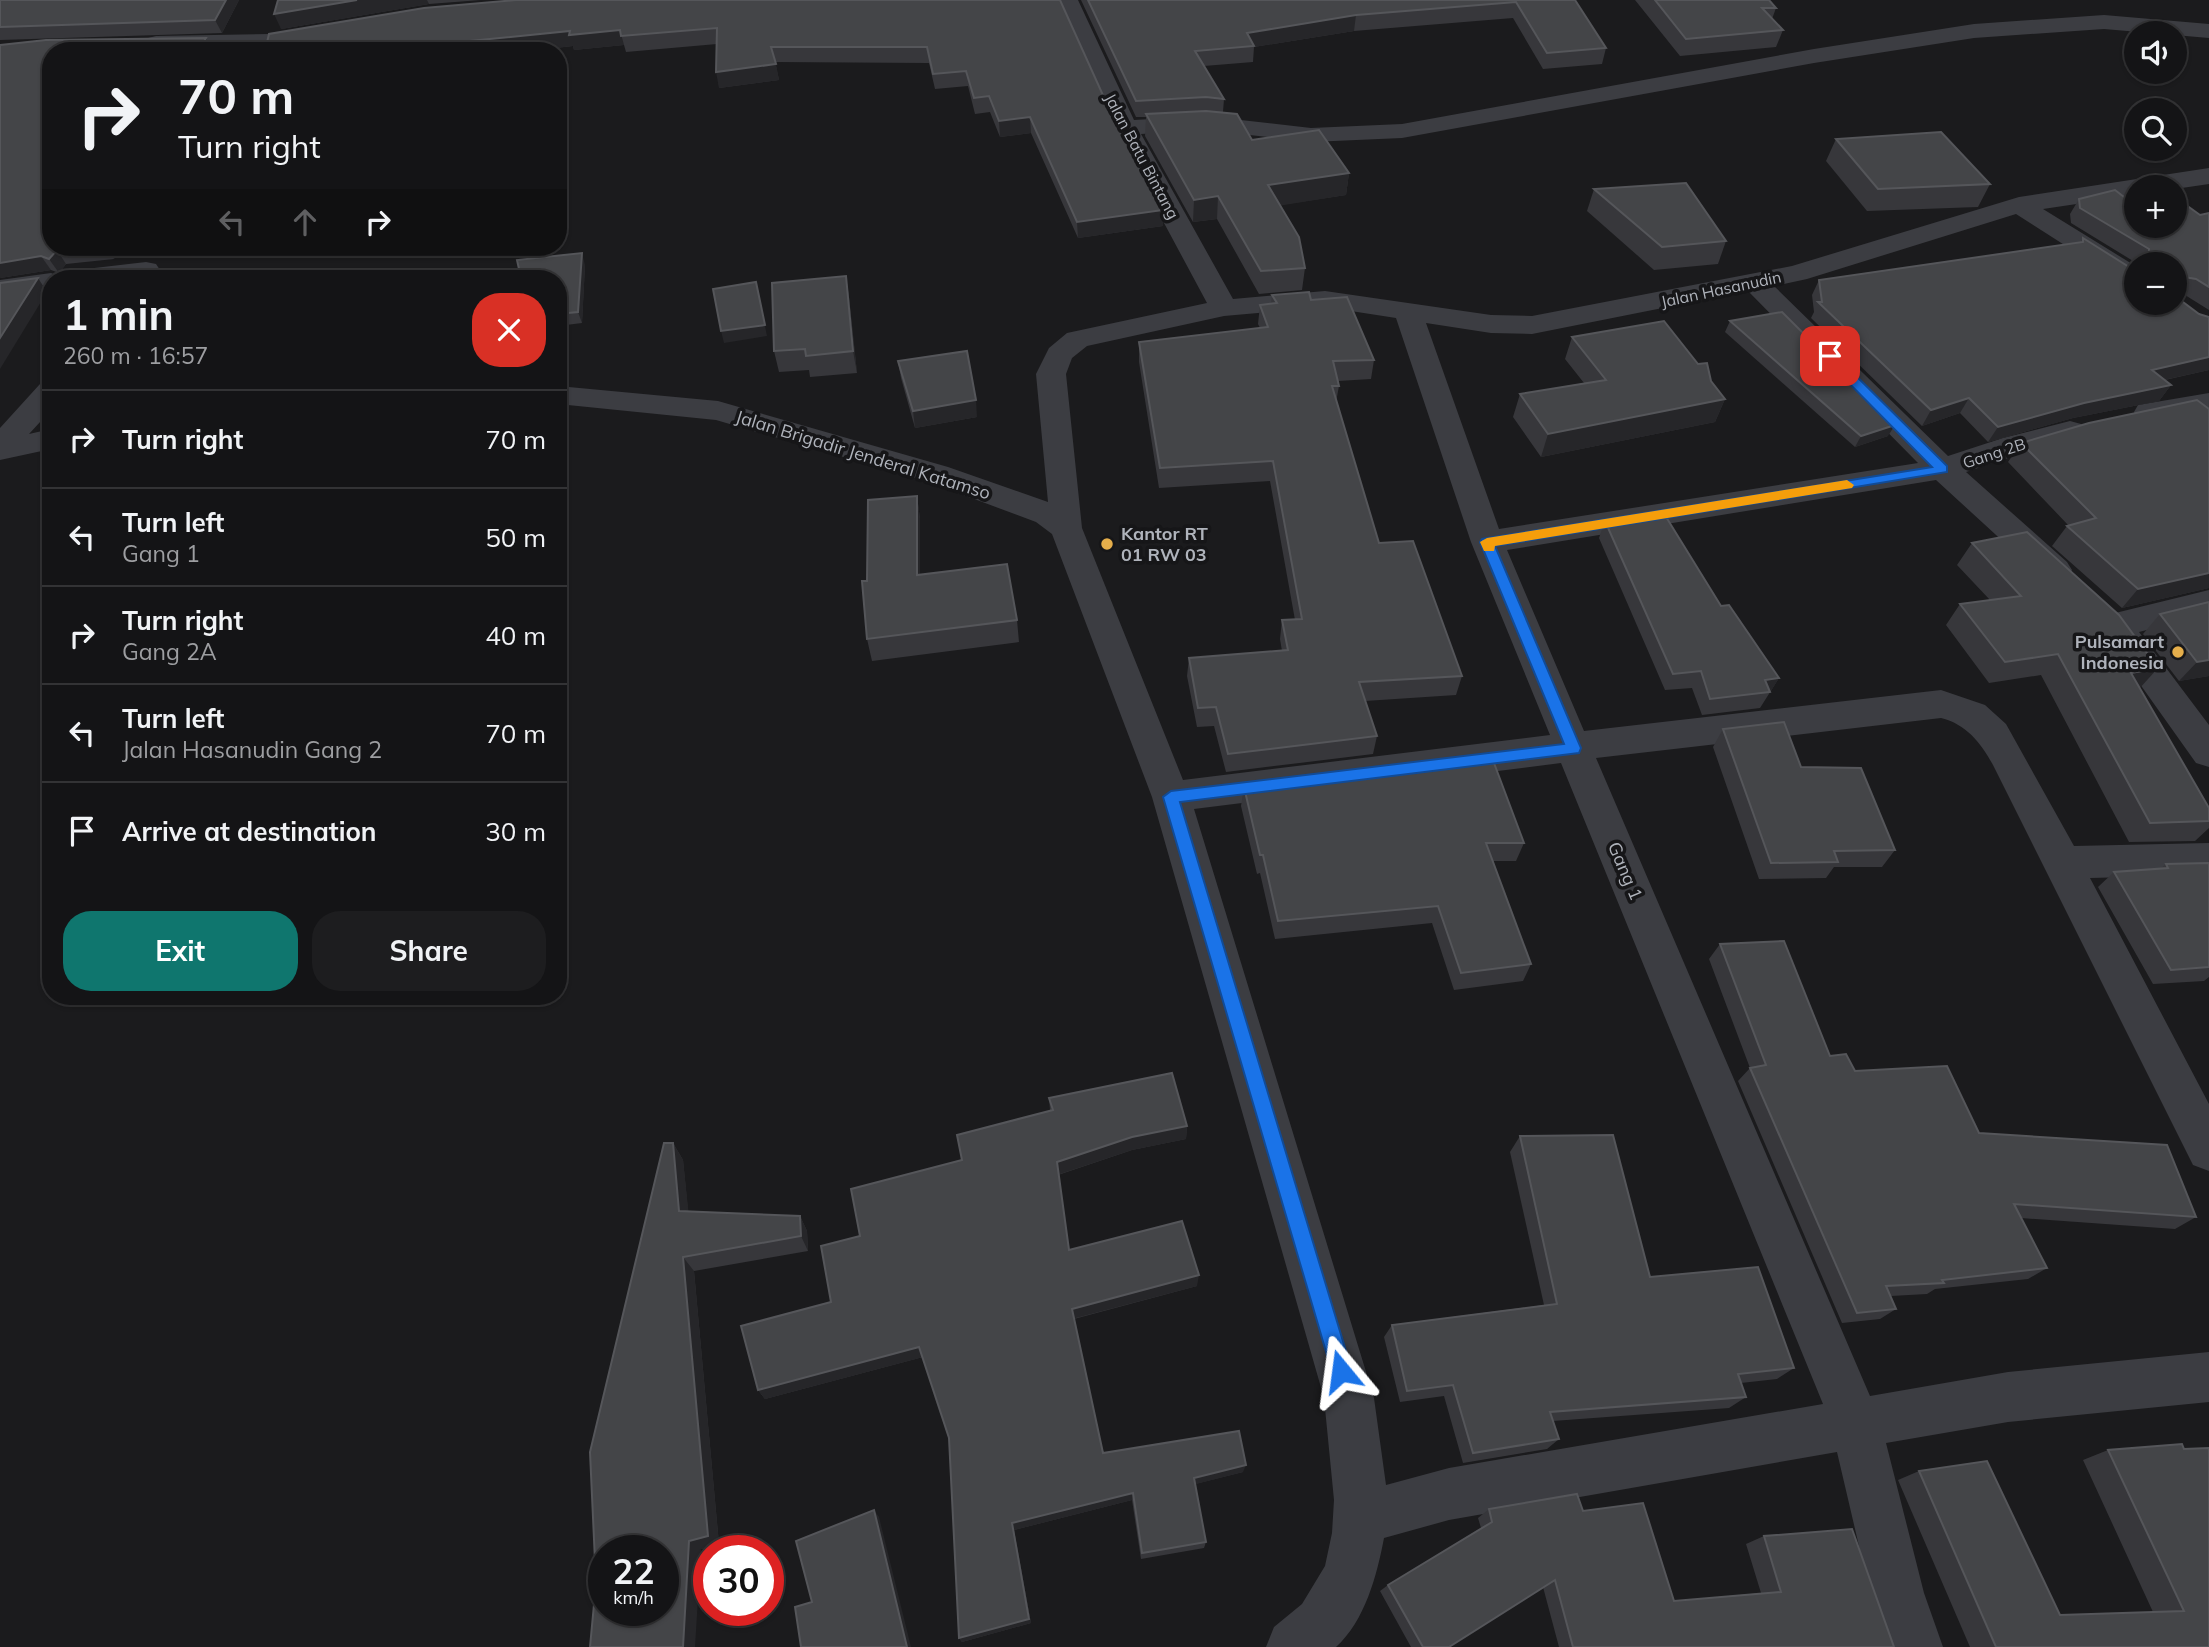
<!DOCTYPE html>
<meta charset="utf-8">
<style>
:root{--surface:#141416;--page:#1d1d1f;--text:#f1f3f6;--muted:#9d9ea1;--line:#333335;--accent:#0f766e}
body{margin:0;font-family:Mulish,sans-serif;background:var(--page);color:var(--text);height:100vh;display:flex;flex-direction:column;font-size:26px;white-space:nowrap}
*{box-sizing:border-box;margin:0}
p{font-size:23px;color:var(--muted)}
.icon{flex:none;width:38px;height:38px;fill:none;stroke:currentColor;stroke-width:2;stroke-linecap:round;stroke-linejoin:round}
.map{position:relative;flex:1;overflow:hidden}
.details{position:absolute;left:42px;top:270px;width:525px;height:735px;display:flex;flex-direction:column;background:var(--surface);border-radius:28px;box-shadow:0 2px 5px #0004,0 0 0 2px var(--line)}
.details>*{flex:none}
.guide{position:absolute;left:42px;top:42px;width:525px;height:214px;border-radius:28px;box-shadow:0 2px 5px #0004,0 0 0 2px var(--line);background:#141416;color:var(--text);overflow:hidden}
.tools{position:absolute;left:2124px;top:21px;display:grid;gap:14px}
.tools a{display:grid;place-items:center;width:63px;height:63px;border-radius:50%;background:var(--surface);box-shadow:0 2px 5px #0004,0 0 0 2px var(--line);font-size:35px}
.speed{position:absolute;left:588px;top:1535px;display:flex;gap:14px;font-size:35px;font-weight:700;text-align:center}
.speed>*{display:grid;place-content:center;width:91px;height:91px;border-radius:50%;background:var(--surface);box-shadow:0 2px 5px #0004,0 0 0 2px var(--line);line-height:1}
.speed small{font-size:18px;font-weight:400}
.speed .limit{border:10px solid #d22;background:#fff;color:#111}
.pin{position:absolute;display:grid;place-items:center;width:60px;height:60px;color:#fff;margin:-30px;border-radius:14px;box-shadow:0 4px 10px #0006}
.me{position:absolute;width:77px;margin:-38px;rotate:344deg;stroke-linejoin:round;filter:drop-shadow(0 0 5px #0008)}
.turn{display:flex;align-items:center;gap:24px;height:147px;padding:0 21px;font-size:32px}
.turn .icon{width:91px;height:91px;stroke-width:2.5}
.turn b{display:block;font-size:49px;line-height:60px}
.lanes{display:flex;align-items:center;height:66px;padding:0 21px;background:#0003;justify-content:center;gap:35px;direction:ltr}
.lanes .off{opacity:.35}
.round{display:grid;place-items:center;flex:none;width:74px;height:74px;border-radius:28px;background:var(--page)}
.overview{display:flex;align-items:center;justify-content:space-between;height:119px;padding:0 21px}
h1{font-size:42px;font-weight:700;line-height:52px}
.primary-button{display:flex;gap:14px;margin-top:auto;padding:14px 21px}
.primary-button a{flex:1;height:80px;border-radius:28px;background:var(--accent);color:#fff;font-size:28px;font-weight:700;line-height:80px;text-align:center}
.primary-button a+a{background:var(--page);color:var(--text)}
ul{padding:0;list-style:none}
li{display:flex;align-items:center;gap:21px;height:98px;padding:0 21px;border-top:2px solid var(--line)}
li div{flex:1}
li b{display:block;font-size:26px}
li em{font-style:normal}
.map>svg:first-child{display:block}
</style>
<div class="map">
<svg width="2209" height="1647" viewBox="0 0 2209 1647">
<rect width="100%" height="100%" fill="#1b1b1d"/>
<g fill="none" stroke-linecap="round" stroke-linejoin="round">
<g fill="#3c3d42" fill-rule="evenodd">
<path d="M1056 0H1078L1134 120 1205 116 1311 128 1402 124 1814 49 1974 24 2104 15 2209 24V38L2104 29 1974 38 1814 63 1402 138 1311 142 1205 130 1141 134 1233 299 1325 291 1491 315 1532 316 1792 266 2019 197 2209 168V184L2175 189 2137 187V195L2043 209 2137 267V287L2127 285 2016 214 1807 279 1774 286 1948 456 2003 438 2070 421 2081 424 2085 431 2081 438 2023 453 1966 472 2067 562 2072 570 2067 578 2055 582 2043 578 1936 480 1507 550 1584 731 1941 690 1985 705 2006 724 2074 846 2209 843V875L2090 878 2209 1104V1171L2193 1165 1993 765C1981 743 1966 724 1941 718L1596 758 1870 1396 2008 1372 2209 1352V1402L2008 1422 1886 1443 1924 1593 1943 1647H1887L1870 1593 1837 1452 1449 1520 1384 1538C1377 1575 1365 1621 1336 1647H1266L1274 1627 1302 1604 1325 1566 1332 1533 1334 1500 1324 1398 1152 797 1052 534 1036 522 926 481 716 420 558 404V386L718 401 948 467 1048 502 1036 374 1049 348 1067 333 1207 303 1113 128ZM1748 291 1918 463 1499 529 1426 323 1491 333 1532 334ZM1325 307 1396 318 1471 542 1550 735 1183 780 1082 528 1066 374 1072 358 1087 346 1224 316ZM1561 763 1823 1404 1449 1468 1386 1485 1374 1398 1194 809Z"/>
<polygon points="319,26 327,28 330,33 327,38 269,48 156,50 148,48 145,43 148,38 156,36 269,34"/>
<polygon points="146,262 156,264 160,270 156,276 145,278 63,278 67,272 77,270"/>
<polygon points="51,273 63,278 51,278 51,289 0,296 0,280"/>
<polygon points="51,382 51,410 29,434 51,429 51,449 0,460 0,428 40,384"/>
<polygon points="2209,393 2209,411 2149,422 2138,419 2134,412 2138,405"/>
<polygon points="2209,590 2209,614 2139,632 2209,725 2209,767 2196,763 2098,625 2103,616"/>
</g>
</g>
<g fill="#37373b">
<polygon points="0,0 239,0 222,33 0,40"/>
<polygon points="278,0 481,0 429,4 281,29"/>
<polygon points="1060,0 1111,113 1163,210 1163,226 1078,238 1031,133 1000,137 990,112 975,114 968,86 935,89 929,63 775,62 779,80 719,88 717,44 626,52 624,45 574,50 573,46 529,51 265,51"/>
<polygon points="1081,0 1575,0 1606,48 1602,64 1543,69 1513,18 1354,31 1254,47 1253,62 1204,66 1224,99 1223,112 1252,140 1349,173 1346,195 1280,205 1305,268 1302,290 1259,294 1217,219 1193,222 1145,136 1146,117 1136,117"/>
<polygon points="1635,0 1769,0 1776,8 1772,19 1783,30 1776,47 1680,56"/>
<polygon points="1836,139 1990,184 1978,207 1867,211 1826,161"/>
<polygon points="1594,189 1726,241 1718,264 1654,270 1587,211"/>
<polygon points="2124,197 2200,215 2209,213 2209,310 2185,295 2177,294 2175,296 2199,314 2209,317 2209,370 2165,380 2171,385 2159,401 2073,418 1988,442 1960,413 1922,426 1811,318 1814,312 1812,295 1819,280 2081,242 2083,238 2175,303 2175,264 2138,264 2071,223 2070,214 2079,199"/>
<polygon points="51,247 119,247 114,259 66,264 59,273 51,270 0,278"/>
<polygon points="585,265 582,323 558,326 558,278"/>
<polygon points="846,276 849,297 857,373 810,377 809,370 779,372 774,351"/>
<polygon points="1272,295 1311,300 1374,360 1371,379 1338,381 1339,386 1336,402 1379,543 1462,676 1456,695 1365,701 1377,736 1373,754 1226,772 1214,726 1197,727 1187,676 1189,658 1282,651 1280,639 1282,620 1295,620 1270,481 1159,488 1139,362 1139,342 1260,328 1258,324 1260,305 1271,304"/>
<polygon points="1730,321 1888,436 1855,447 1725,332"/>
<polygon points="1572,337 1711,381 1725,399 1715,422 1541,457 1513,417 1520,394 1584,383 1565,359"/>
<polygon points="898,361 977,417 915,428 901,378"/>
<polygon points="2021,443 2209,588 2122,608 2052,546 2067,526 2069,526 2008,462"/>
<polygon points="917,496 920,519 920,574 1017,620 1019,642 872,661 867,639 867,581"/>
<polygon points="1605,521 1721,606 1779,678 1760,708 1702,715 1692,688 1665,690 1599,538"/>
<polygon points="1972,543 2140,688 2209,808 2209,828 2195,841 2129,842 2041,675 1989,683 1946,625 1960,604 1990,600 1957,565"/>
<polygon points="2160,614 2209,676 2179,681 2143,634"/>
<polygon points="1723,729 1801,767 1895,850 1882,867 1834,867 1826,878 1759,879 1713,747"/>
<polygon points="1244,787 1524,843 1516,861 1493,861 1531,964 1523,981 1454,990 1432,923 1275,939 1260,873 1257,874 1241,806"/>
<polygon points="2209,863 2209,977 2204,981 2153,984 2098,887 2114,872 2160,869 2166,864"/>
<polygon points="1720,944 1830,1056 1855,1071 1979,1133 2196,1217 2175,1229 2021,1218 2047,1268 2028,1279 1935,1289 1927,1294 1891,1296 1896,1309 1880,1319 1842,1323 1738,1081 1750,1068 1709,959"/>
<polygon points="1049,1098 1187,1126 1186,1139 1132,1150 1058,1175 1069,1250 1197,1286 1074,1319 1103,1453 1243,1472 1195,1484 1206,1542 1204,1548 1141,1559 1132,1500 1014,1530 1031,1623 962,1642 959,1638 949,1438 923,1357 765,1399 758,1390 831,1302 962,1160 1050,1110"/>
<polygon points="1520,1136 1650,1277 1794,1368 1777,1379 1741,1383 1746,1397 1729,1408 1553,1421 1559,1439 1547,1449 1463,1463 1444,1396 1400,1402 1384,1337 1392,1325 1544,1305 1510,1152"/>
<polygon points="673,1143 683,1160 688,1211 800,1216 807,1231 808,1251 694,1271 719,1544 701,1549"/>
<polygon points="2184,1449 2209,1647 1970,1647 1898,1480 1919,1471 2060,1615 2153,1612 2083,1460 2108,1450"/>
<polygon points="1489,1509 1583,1511 1674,1601 1761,1593 1746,1544 1764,1536 1894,1647 1559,1647 1543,1587 1449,1647 1411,1647 1380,1591 1388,1585 1481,1528 1478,1518"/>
</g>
<g fill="#262629">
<polygon points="226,0 239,0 222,33 215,20"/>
<polygon points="357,0 427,0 429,4 281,29 274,14"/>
<polygon points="1356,15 1354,31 1254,47 1247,33"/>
<polygon points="620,30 624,45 574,50 573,46 529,51 471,51 469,44 470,41 570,31"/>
<polygon points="206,38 212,51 199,51"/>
<polygon points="776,64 779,80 719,88 716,72"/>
<polygon points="1030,117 1031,133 1000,137 999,121"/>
<polygon points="1349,173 1346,195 1266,208 1268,185"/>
<polygon points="1218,196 1217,219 1193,222 1194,200"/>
<polygon points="1163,210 1163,226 1078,238 1077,222"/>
<polygon points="107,247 119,247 114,259"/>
<polygon points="57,250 66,264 59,273 49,259"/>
<polygon points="582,253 585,265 582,323 578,312"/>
<polygon points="41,256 51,270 0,278 0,263"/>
<polygon points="846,276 849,297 857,373 853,351"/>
<polygon points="38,278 47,292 0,369 0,338"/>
<polygon points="756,282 767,336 724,343 721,331"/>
<polygon points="2209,357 2209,370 2141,385 2152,370"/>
<polygon points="2171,385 2159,401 2073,418 1988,442 1998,427 2084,403"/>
<polygon points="1969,398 1960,413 1922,426 1931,410"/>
<polygon points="1725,399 1715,422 1541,457 1548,434"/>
<polygon points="976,400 977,417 915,428 913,411"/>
<polygon points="1895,425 1888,436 1855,447 1861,436"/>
<polygon points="917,496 920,519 920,597 917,575"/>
<polygon points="2209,573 2209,588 2122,608 2138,589"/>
<polygon points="2209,660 2209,676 2179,681 2197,662"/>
<polygon points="2158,668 2139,689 2131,673"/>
<polygon points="1779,678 1769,694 1770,692 1765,680"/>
<polygon points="1187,1126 1186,1139 1132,1150 1057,1175 1057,1162 1132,1137"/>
<polygon points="673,1143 683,1160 690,1226 679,1211"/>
<polygon points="800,1216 807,1231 808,1251 801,1236"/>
<polygon points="683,1257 694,1271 719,1544 701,1549 695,1647 683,1647"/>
<polygon points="1199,1275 1197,1286 1072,1319 1072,1309"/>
<polygon points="919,1347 923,1357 765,1399 758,1390"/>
<polygon points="1246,1465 1243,1472 1192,1485 1194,1478"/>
<polygon points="1133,1493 1132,1500 1014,1530 1031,1623 962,1642 959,1638 1012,1523"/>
<polygon points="874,1510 879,1517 911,1647 907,1647"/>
</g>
<g fill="#444548" stroke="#55565a" stroke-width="2" fill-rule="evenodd">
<polygon points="0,0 226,0 215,20 0,27"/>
<polygon points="278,0 357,0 274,14"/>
<polygon points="516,0 1060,0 1111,113 1163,210 1077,222 1030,117 999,121 989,96 974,98 966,71 933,74 927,47 771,47 776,64 716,72 717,28 621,36 620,30 569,35 570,31 470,41 469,44 410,47 409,51 265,51 269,34 424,8"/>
<polygon points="1088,0 1575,0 1606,48 1547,53 1516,2 1356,15 1247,33 1254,46 1195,51 1224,99 1206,97 1136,101"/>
<polygon points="1655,0 1769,0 1776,8 1762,8 1783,30 1686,39"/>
<polygon points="206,38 199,51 51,51 51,247 88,247 57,250 49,259 41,256 0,263 0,45 46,40"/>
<polygon points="1206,111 1237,114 1252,140 1319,130 1349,173 1268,185 1299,237 1305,268 1261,271 1218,196 1194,200 1146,114"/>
<polygon points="1941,132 1990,184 1878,189 1836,139"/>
<polygon points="1686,183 1726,241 1662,247 1594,189"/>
<polygon points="2115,190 2124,197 2137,195 2137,226 2175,226 2175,197 2200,215 2209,213 2209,287 2196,279 2184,277 2183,285 2175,285 2175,264 2149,264 2149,249 2080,208 2079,199"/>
<polygon points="2083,238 2137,272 2137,303 2175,303 2175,296 2199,314 2209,317 2209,357 2152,370 2171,385 2084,403 1998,427 1969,398 1931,410 1818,302 1822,302 1819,280 2083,242"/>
<polygon points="582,253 578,312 558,314 558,278 521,278 517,260"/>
<polygon points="846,276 853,351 806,356 805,349 774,351 772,283"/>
<polygon points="38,278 0,338 0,283"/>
<polygon points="756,282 765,325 721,331 713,289"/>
<polygon points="1309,292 1311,300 1347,297 1374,360 1333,361 1339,386 1332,386 1379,543 1413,541 1462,676 1359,682 1377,736 1228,754 1216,707 1198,708 1189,658 1288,650 1282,620 1302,619 1273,461 1160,468 1139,342 1268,327 1260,305 1277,303 1272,295"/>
<polygon points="1782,312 1895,425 1861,436 1730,321"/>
<polygon points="1664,321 1698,364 1707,363 1711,381 1725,399 1548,434 1520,394 1606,380 1572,337"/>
<polygon points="967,351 976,400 913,411 898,361"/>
<polygon points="2197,400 2209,409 2209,573 2138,589 2067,526 2096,518 2021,443 2089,423"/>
<polygon points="917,496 917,575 1007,564 1017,620 867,639 862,581 867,581 868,500"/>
<polygon points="1663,512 1721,606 1729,605 1779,678 1765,680 1770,692 1710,699 1701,671 1673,674 1605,521"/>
<polygon points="2027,532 2119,615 2158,668 2131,673 2209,808 2209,821 2150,823 2058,654 2005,662 1960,604 2021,596 1972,543"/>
<polygon points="2209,602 2209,660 2197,662 2160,614"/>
<polygon points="1784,722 1801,767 1861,768 1895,850 1834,851 1838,862 1771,863 1723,729"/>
<polygon points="1494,763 1524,843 1486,843 1531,964 1461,973 1438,906 1278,921 1263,855 1260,855 1244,787 1389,769"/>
<polygon points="2209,863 2209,967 2171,970 2114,872 2168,868 2166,864"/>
<polygon points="1784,941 1830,1056 1846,1054 1855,1071 1947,1066 1979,1133 2167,1145 2196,1217 2014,1204 2047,1268 1942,1280 1944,1283 1886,1286 1896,1309 1857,1313 1750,1068 1766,1065 1720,944"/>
<polygon points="1172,1073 1187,1126 1132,1137 1057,1162 1069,1250 1182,1221 1199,1275 1072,1309 1103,1453 1239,1431 1246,1465 1194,1478 1206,1542 1142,1553 1133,1493 1012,1523 1029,1619 959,1638 949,1438 919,1347 758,1390 741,1326 831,1302 821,1246 860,1236 851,1189 962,1160 957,1135 1053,1110 1049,1098"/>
<polygon points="1613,1135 1650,1277 1758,1267 1794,1368 1738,1374 1746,1397 1550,1412 1559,1439 1473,1453 1453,1385 1407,1391 1392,1325 1557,1304 1520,1136"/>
<path d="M664 1143H673L679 1211 800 1216 801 1236 683 1257 708 1536 689 1541 683 1647H590L596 1583 590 1452ZM604 1550H663V1610H604Z"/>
<polygon points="2182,1444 2184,1449 2209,1448 2209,1647 1996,1647 1919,1471 1987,1461 2060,1615 2184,1611 2108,1450"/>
<polygon points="1577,1494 1583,1511 1643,1503 1674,1601 1781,1592 1764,1536 1852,1529 1894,1647 1573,1647 1555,1580 1449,1647 1423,1647 1388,1585 1492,1522 1489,1509"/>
<polygon points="874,1510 907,1647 801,1647 795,1607 812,1602 796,1541"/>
</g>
<polygon fill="#1a73e8" stroke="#114b97" stroke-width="2" points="1830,353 1834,354 1947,466 1947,472 1495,546 1581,748 1579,753 1180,802 1352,1371 1349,1379 1341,1382 1334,1379 1163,797 1171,791 1564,744 1480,542 1482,539 1932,467 1825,359 1824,356"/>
<polygon fill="#f59e0b" points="1847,480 1854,485 1852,488 1495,546 1494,551 1484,551 1480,542 1487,538"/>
<g fill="#e5ae4b" stroke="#161618" stroke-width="2.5">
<circle cx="1107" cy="544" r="7"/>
<circle cx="2178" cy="652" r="7"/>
</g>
<g text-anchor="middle" stroke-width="7" stroke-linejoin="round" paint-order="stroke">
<g font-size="16" fill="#afb3bb" stroke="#161618">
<text transform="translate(1142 156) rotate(62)" y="6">Jalan Batu Bintang</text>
<text transform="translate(1721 289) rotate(-12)" y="6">Jalan Hasanudin</text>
<text transform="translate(1994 453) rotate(-18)" y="6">Gang 2B</text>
</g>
<g font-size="18" fill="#afb3bb" stroke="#161618">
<text transform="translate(863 455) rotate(17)" y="6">Jalan Brigadir Jenderal Katamso</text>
<text transform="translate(1625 871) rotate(67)" y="6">Gang 1</text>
</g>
<g font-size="18" font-weight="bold" fill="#afb3bb" stroke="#161618" text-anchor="start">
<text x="1121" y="540">Kantor RT<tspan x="1121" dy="21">01 RW 03</tspan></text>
<text x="2164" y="648" text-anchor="end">Pulsamart<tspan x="2164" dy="21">Indonesia</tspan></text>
</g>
</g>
</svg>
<div class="tools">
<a><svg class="icon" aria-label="sound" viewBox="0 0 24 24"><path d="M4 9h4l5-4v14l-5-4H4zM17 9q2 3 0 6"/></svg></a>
<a><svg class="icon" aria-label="search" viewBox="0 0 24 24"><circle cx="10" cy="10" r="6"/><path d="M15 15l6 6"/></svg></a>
<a>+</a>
<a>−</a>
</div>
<div class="speed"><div>22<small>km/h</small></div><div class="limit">30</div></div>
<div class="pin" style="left:1830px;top:356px;background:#d93025"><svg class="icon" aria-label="arrive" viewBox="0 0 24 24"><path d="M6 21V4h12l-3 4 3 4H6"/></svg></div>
<svg class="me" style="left:1341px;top:1371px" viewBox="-20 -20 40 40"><path d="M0-17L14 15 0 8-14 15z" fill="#1a73e8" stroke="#fff" stroke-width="4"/></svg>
<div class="guide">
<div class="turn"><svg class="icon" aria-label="right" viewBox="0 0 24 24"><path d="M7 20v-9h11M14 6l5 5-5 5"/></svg><div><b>70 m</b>Turn right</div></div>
<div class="lanes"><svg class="icon off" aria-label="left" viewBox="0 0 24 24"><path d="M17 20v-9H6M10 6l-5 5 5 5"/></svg><svg class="icon off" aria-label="ahead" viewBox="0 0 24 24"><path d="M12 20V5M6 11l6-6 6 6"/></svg><svg class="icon" aria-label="right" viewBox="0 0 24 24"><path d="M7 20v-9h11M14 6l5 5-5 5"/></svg></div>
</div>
<section class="details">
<div class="overview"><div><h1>1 min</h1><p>260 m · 16:57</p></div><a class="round" style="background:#d93025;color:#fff"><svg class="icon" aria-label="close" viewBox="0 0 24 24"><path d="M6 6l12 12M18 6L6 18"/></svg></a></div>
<ul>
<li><svg class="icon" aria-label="right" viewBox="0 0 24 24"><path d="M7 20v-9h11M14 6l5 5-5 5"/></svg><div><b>Turn right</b></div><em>70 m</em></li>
<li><svg class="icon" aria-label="left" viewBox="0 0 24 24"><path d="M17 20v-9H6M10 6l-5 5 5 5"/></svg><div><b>Turn left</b><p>Gang 1</p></div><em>50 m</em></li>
<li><svg class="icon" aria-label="right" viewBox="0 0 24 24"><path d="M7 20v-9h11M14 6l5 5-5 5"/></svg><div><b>Turn right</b><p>Gang 2A</p></div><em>40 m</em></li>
<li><svg class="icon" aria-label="left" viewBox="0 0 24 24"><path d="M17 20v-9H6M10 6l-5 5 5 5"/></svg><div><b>Turn left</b><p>Jalan Hasanudin Gang 2</p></div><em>70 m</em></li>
<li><svg class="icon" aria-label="arrive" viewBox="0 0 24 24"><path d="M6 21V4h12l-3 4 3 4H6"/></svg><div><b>Arrive at destination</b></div><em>30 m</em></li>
</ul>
<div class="primary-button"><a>Exit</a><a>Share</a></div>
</section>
</div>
